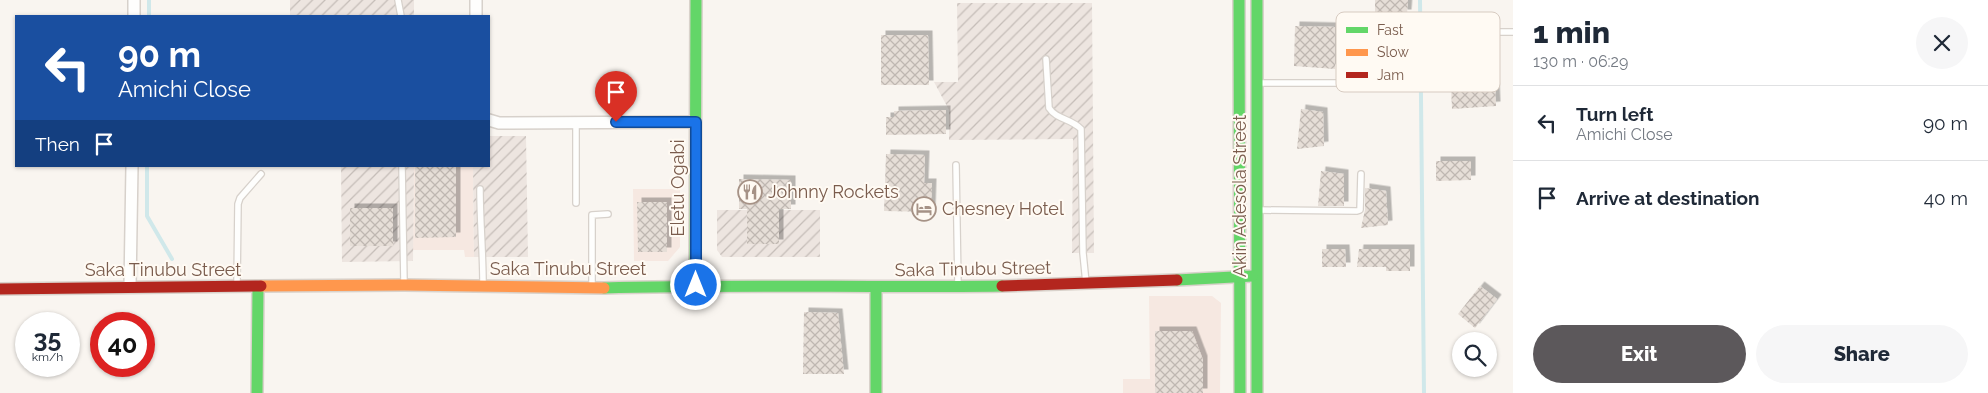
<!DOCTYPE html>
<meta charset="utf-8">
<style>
:root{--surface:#fff;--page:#f6f6f7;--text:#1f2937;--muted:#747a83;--line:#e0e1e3;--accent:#5c585b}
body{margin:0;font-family:Raleway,sans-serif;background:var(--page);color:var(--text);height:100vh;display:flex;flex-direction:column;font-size:19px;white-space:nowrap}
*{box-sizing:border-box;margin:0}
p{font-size:16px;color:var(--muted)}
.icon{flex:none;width:28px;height:28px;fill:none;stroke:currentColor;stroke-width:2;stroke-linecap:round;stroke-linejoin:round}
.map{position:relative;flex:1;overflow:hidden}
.panel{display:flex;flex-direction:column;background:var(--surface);width:475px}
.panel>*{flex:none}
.guide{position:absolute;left:15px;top:15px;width:475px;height:152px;border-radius:0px;box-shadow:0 1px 4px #0004;background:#1a4fa0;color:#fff;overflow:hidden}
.buttons{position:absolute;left:1452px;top:332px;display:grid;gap:10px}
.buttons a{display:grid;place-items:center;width:45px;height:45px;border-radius:50%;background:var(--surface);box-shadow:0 1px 4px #0004;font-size:25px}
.speed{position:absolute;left:15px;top:312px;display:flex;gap:10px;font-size:25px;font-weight:700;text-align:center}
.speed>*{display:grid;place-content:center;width:65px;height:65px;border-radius:50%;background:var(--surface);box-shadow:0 1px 4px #0004;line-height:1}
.speed small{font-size:12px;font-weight:400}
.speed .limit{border:8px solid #d22;background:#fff;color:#111}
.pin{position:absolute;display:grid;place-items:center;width:42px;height:42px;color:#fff;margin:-51px -21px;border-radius:50% 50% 50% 0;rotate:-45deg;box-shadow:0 0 5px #0007}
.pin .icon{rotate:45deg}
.me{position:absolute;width:55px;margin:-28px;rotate:0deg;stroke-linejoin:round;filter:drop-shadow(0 0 4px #0008)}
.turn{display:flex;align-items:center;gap:18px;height:105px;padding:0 20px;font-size:22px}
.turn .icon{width:65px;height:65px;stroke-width:2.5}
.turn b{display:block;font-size:35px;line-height:42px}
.then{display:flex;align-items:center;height:48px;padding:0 20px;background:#0003;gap:10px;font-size:19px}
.round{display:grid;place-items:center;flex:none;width:52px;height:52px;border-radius:26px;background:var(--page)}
.headline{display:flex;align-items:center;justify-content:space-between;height:85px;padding:0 20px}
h1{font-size:30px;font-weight:800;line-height:38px}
.button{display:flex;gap:10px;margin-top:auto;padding:10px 20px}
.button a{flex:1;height:58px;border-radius:30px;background:var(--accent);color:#fff;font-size:20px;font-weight:800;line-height:58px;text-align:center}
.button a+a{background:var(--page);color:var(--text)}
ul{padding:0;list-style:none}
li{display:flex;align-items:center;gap:15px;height:75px;padding:0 20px;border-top:1px solid var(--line)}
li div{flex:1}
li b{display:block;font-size:19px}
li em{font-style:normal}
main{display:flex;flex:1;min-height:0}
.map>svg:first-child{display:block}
</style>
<main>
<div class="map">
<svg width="1513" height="393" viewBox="0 0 1513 393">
<defs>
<pattern id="industrial-furrows" width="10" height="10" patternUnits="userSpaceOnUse" patternTransform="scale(1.25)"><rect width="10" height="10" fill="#ede5e0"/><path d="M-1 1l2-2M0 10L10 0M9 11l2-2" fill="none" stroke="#c5bdb8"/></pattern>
<pattern id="building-cross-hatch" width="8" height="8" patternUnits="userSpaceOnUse" patternTransform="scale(1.25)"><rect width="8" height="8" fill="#e6ded7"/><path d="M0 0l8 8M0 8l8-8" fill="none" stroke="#bfb7b1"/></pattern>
<filter id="shadow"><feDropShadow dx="4.5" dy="-4.5" stdDeviation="0" flood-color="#0004"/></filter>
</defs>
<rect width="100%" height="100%" fill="#f9f5f0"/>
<g fill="#f6e8e1">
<polygon points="414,166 473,166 474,257 465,257 464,250 413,250"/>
<polygon points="633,189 680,189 680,247 668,261 634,261"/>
<polygon points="1149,296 1212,296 1221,303 1220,393 1123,393 1123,379 1150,379"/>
</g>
<g fill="url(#industrial-furrows)">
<rect x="290" y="0" width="124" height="16"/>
<polygon points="957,3 1092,3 1094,253 1072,253 1073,139 949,140 949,110 934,82 958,82"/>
<polygon points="489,136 526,136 528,257 474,257 473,166 489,166"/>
<polygon points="341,166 414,166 413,261 342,262"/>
<polygon points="717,210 820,210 820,257 722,257 717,250"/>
</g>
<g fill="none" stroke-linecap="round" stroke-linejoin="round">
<g stroke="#d0e8ea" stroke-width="4">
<polyline points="1420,0 1424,393"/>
<polyline points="149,16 149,0"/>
<polyline points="147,166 147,216 172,259"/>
</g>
</g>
<g fill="url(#building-cross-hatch)" filter="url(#shadow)">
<polygon points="1375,0 1408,0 1407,14 1375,14"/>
<polygon points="1295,26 1335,27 1335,69 1294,66"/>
<polygon points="881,35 928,35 929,85 881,85"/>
<polygon points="1495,84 1496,106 1452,109 1451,87"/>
<polygon points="1301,109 1323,112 1324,146 1297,149"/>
<polygon points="946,110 946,134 886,135 886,117 894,117 894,111"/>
<polygon points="886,154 925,155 924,183 932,183 931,212 884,211"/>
<polygon points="1436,161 1471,161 1471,180 1436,181"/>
<polygon points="415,166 456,166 456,237 415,238"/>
<polygon points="1321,171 1344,174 1344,206 1318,206"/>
<polygon points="739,179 791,180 791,209 779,209 779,244 747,244 747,209 739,209"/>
<polygon points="1365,188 1386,191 1388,225 1361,228 1365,210"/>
<polygon points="637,202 667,202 667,252 638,252"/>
<rect x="350" y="208" width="43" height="38"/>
<polygon points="1322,249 1345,249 1346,267 1322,267"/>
<polygon points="1359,249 1410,249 1410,271 1386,271 1386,267 1357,267"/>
<polygon points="1480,286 1497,299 1475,328 1458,314"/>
<polygon points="804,312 838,313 844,374 803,374"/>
<polygon points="1155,331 1192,331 1203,360 1203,393 1155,393"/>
</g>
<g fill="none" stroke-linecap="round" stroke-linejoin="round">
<g stroke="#d7d1cb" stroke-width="8">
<g id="lane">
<polyline points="398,0 401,16"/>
<polyline points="1496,53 1496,32 1513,32"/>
<path d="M1046 59 1049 108C1057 120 1070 118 1081 129L1083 253 1086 283"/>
<polyline points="1260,83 1349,83 1354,37"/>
<polyline points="576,123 576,203"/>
<polyline points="956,165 958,286"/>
<polyline points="402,166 404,283"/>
<path d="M480 189C480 221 483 253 483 284"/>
<polyline points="1259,210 1357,211 1360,210 1361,174"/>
<polyline points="237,284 238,204 240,198 261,174"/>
<polyline points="592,285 592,215 608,214"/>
</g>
</g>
<g stroke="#d7d1cb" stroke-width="14">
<g id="street">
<polyline points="476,0 476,16"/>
<polyline points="134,16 134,0"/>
<polyline points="489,120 499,123 695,122"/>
<polyline points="130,287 132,166"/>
</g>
</g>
<g stroke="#d9d2cb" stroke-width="14">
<g id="fast">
<polyline points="1239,0 1240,393"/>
<polyline points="1257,0 1257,393"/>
<polyline points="1177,280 1252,276"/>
<polyline points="695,285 696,0"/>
<path d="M604 288C736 284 869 288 1002 286"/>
<polyline points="876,288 876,393"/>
<polyline points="257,393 258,287"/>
</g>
</g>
<g stroke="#d9d2cb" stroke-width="14">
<polyline id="slow" points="261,286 404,285 604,288"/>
</g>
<g stroke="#d9d2cb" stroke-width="14">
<g id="jam">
<polyline points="1002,286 1177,280"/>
<polyline points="0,289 261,286"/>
</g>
</g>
<use href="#lane" stroke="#fefefd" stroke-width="5.5"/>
<use href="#street" stroke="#fefefd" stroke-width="11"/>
<use href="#fast" stroke="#63d668" stroke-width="11"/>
<use href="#slow" stroke="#ff974d" stroke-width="11"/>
<use href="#jam" stroke="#b3261e" stroke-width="11"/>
</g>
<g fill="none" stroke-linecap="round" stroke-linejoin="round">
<g stroke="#114b97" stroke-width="12">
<polyline id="route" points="616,122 696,122 696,285"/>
</g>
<use href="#route" stroke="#1a73e8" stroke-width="9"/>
</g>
<defs>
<g id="restaurant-ring" transform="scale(1.25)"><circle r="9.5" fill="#fffaf3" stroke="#a69286" stroke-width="1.5"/><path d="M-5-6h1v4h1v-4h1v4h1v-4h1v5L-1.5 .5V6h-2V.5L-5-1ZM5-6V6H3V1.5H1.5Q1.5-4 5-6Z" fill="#a69286"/></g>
<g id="hotel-ring" transform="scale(1.25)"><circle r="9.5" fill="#fffaf3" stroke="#a69286" stroke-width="1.5"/><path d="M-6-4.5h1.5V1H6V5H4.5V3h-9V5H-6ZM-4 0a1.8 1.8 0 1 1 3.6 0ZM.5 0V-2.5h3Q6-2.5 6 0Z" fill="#a69286"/></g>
</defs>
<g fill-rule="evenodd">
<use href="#restaurant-ring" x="750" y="192"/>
<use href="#hotel-ring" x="924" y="209"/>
</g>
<g text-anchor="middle" stroke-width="4" stroke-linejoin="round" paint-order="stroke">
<g font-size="18" fill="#7a5c4d" stroke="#fffaf3">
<text transform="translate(678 188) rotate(-90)" y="6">Eletu Ogabi</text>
<text transform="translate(1240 196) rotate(-90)" y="6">Akin Adesola Street</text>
<text x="568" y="275">Saka Tinubu Street</text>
<text transform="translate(973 269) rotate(-1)" y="6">Saka Tinubu Street</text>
<text x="163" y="276">Saka Tinubu Street</text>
</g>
<g font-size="18" fill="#7a5c4d" stroke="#fffaf3" text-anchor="start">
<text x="768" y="198">Johnny Rockets</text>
<text x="942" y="215">Chesney Hotel</text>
</g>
</g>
<rect x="1336" y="12" width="164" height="80" rx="8" fill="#fffaf3" stroke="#d7cbc1" stroke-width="1"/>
<rect x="1346" y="27" width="22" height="6" fill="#63d668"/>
<rect x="1346" y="49" width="22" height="7" fill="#ff974d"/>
<rect x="1346" y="72" width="22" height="6" fill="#b3261e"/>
<g font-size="14" fill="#7a5c4d">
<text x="1377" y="35">Fast</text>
<text x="1377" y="57">Slow</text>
<text x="1377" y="80">Jam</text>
</g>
</svg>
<div class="buttons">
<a><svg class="icon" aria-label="search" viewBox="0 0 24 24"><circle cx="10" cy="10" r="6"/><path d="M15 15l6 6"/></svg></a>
</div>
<div class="speed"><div>35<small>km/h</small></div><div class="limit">40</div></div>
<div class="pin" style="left:616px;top:122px;background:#d93025"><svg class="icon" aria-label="arrive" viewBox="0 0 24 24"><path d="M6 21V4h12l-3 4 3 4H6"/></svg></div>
<svg class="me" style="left:696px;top:285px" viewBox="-20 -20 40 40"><circle r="17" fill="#1a73e8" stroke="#fff" stroke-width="3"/><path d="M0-11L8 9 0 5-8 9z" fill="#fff"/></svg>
<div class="guide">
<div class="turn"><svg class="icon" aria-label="left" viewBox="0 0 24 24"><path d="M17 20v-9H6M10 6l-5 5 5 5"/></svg><div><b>90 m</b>Amichi Close</div></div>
<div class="then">Then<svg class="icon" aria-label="arrive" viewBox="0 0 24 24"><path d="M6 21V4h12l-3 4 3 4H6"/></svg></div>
</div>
</div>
<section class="panel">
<div class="headline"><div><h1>1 min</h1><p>130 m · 06:29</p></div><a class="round"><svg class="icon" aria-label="close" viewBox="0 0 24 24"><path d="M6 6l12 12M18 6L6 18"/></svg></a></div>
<ul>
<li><svg class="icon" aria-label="left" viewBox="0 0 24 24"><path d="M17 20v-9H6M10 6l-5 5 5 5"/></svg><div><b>Turn left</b><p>Amichi Close</p></div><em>90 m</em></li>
<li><svg class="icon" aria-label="arrive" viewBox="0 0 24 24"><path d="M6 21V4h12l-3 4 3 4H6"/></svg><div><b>Arrive at destination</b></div><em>40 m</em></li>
</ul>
<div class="button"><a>Exit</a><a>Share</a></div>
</section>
</main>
